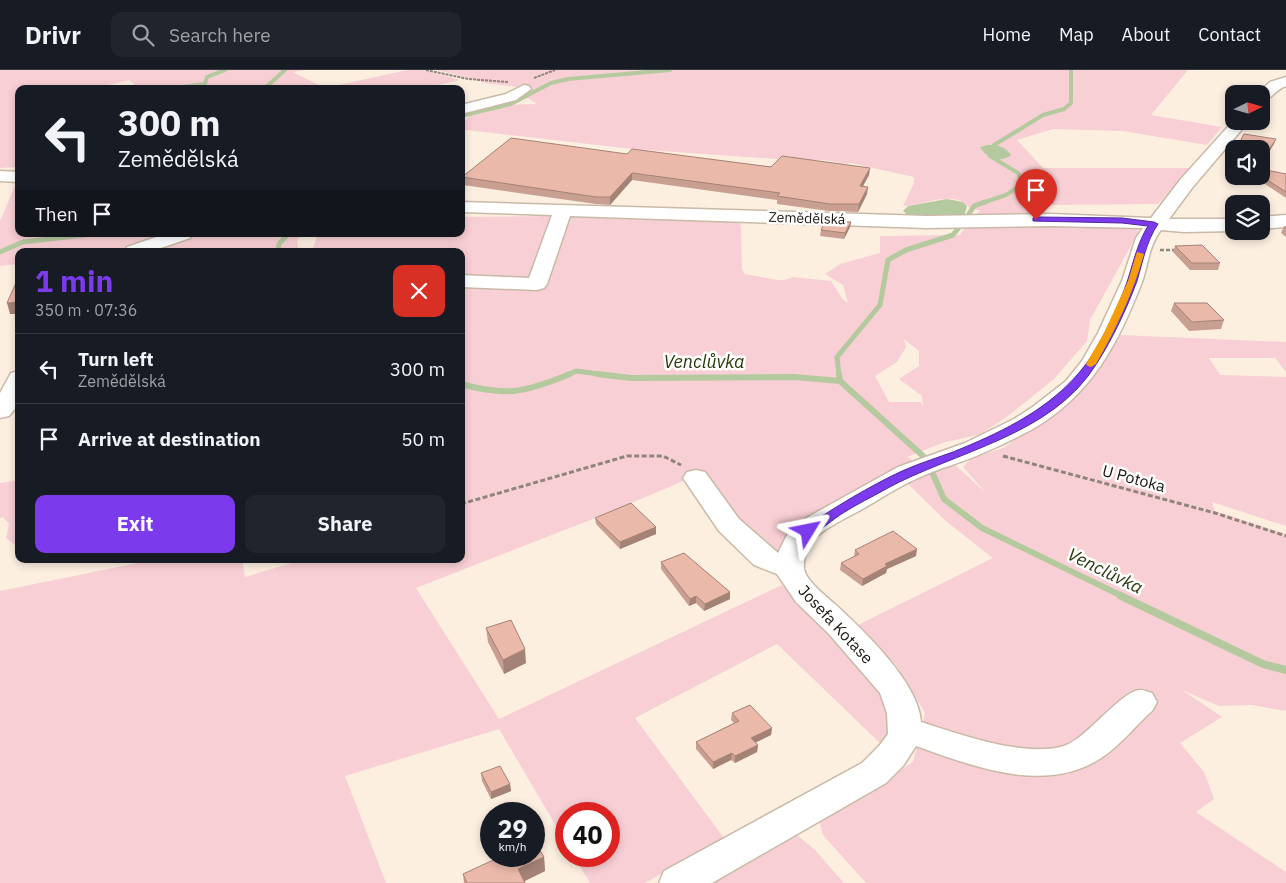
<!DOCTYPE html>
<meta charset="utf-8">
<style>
:root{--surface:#171b24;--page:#20242c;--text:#f1f3f6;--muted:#9ea1a6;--line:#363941;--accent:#7c3aed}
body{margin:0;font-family:"IBM Plex Sans",sans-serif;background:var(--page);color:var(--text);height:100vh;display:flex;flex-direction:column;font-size:19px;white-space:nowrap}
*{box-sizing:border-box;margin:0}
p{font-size:16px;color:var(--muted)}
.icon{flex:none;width:28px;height:28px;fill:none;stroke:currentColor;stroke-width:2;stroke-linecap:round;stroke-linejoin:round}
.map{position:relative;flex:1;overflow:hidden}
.details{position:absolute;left:15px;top:178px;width:450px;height:315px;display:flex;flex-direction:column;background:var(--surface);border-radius:10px;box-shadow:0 2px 8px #0003}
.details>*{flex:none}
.banner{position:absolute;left:15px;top:15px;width:450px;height:152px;border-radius:10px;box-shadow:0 2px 8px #0003;background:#171b24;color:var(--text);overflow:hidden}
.needle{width:32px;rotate:85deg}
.fabs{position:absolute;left:1225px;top:15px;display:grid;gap:10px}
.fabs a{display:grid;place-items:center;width:45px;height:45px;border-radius:10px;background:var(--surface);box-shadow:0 2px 8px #0003;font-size:25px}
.speed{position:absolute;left:480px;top:732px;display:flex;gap:10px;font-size:25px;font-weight:700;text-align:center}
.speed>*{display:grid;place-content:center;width:65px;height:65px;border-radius:50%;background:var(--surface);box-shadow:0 2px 8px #0003;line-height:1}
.speed small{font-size:12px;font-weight:400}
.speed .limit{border:8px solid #d22;background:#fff;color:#111}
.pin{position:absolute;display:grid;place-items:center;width:42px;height:42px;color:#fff;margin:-51px -21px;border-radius:50% 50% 50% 0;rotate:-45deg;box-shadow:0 0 5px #0007}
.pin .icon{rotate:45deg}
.me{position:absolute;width:55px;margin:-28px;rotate:55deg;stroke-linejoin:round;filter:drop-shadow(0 0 4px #0008)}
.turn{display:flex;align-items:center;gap:18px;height:105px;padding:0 20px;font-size:22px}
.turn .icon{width:65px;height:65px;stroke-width:2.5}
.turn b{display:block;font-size:35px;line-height:42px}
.then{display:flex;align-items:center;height:48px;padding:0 20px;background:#0003;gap:10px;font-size:19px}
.round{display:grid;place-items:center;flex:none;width:52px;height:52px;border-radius:10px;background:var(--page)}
.overview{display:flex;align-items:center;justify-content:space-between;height:85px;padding:0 20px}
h1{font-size:30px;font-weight:800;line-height:38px;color:var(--accent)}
.button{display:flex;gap:10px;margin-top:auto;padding:10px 20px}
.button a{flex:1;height:58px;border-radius:10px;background:var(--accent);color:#fff;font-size:20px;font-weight:800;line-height:58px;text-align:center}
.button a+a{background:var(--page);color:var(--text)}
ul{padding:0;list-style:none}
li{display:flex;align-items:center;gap:15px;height:70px;padding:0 20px;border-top:1px solid var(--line)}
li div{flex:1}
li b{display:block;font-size:19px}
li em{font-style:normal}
header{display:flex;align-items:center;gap:30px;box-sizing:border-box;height:70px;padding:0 25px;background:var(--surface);border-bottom:1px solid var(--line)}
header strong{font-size:24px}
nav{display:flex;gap:28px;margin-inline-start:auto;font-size:18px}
.search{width:350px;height:45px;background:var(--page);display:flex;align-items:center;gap:12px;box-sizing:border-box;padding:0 18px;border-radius:10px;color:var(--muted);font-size:19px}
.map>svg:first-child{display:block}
</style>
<header>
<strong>Drivr</strong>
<div class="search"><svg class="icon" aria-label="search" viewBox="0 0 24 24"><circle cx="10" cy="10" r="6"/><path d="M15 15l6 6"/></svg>Search here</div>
<nav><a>Home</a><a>Map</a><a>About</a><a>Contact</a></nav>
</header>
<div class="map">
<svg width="1286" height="813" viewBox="0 0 1286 813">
<rect width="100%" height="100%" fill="#fcefe0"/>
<g fill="#f8cfd4" fill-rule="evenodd">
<polygon points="0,0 304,0 293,2 325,18 407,0 424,0 460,10 420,19 131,19 134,14 129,10 93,19 19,19 19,97 0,98"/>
<path d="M437 0H1188L1151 45 1222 57 1207 75 1123 61 1053 59 1017 70 1043 98H1194L1174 121H1170L1158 134 1044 135 1042 137 1047 145 973 149 980 140H972C969 138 966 133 963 132 945 123 922 136 903 136L914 113V107L850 93 847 94 824 90H791L632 79 466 60 462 57C471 32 515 35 537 34L523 25 532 19 486 13Z"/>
<polygon points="17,111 19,111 19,154 16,161 19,162 19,164 177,164 128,181 19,181 19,194 0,196 0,151"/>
<path d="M618 145 738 150 741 156 742 199 745 204 777 210H784L793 207 831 211 843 230 848 233 843 215 825 204 840 194 880 183V166L960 165 966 156 1041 153 1133 157 1139 161 1090 250 1087 271 1054 309 1008 346 981 364 942 373 907 387 916 392 809 455 777 481 766 480 750 466 700 404 598 447 416 518 499 649 782 515C809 542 883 607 890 642 892 651 885 667 883 676L777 574 635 648 724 768 645 813H590L574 786H609V744H566V773L499 659 345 706 386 813H0V521L138 493 137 489H242L245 507 305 489H461V181H312L318 164H461V147ZM904 269 919 281V296L899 309 922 326 923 337 921 332H889L875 306 897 292 906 277Z"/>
<polygon points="194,164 302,164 297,171 299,181 147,181"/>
<polygon points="1120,265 1286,272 1286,302 1275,288 1209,288 1220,305 1286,307 1286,456 1212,432 1215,441 1286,464 1286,641 1252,635 1219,636 1182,620 1222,647 1180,673 1204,702 1214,729 1196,742 1286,802 1286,813 866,813 823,765 818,747 866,722 913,692 925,643 897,596 856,556 993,488 947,452 907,413 920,403 954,394 986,423 963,397 972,388 1003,378 1048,348 1114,277 1113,269"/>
<polygon points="19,410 19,476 16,476 6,468 9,454 3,447 0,448 0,413"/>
<polygon points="791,760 815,780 844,813 702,813"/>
</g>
<g fill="#b5c99f">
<path d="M988 75C998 75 1005 76 1011 85 1000 94 986 88 980 77Z"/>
<polygon points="947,129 963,132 967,136 964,147 909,146 903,141 908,136"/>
</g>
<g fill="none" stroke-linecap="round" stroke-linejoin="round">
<g stroke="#b5c99f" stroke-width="4">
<polyline points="167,19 205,14 207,7 225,0"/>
<polyline points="264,19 285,0"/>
<polyline points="461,46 511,34 551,13 568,9 670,0"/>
<polyline points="982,133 1006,125 1023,114 1018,103 990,86 994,75 1043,45 1064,39 1071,33 1071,0"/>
</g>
<g stroke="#b5c99f" stroke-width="5">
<polyline points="967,147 974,136 985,132"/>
<polyline points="278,181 279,174 288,164"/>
<polyline points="0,182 23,172 93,164"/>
<polyline points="567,305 576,301 607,305"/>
<polyline points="839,305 837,287 880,235 888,190 906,180 953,165 960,156"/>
</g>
<g stroke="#b5c99f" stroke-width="6">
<polyline points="597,304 631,308 795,307 840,311 923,386"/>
<polyline points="839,304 840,311"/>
<path d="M461 314C507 327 526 322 570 304"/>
<polyline points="932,402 944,429 982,458 1124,527"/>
</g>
<polyline stroke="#b5c99f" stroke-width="8" points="1121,526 1263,594 1286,600"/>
<g stroke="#c9b9a7" stroke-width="3">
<g id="minor">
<path d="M1286 7V16C1276 19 1271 30 1261 32V24H1257L1270 12Z"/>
<polygon points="524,15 529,16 531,19 516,30 461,44 461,35 506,24"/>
<path d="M1234 50 1249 51 1192 118 1169 149H1234V161L1184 162 1161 160C1149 175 1148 195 1142 212 1118 274 1091 326 1031 360 1016 368 999 376 983 383 962 393 938 398 916 409 896 418 877 431 857 442 842 450 821 460 810 473 806 479 803 492 804 499 806 511 827 527 836 535 864 561 919 613 921 652 959 664 1025 688 1064 676 1088 668 1122 619 1141 620 1144 620 1148 622 1152 623L1157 632 1152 641C1135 656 1120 676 1101 688 1045 725 973 696 916 676L903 696 886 713 712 813H659L664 801 862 693 879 676 888 664 887 643 880 623 829 564 796 532 777 504 754 495 719 461 683 408 687 402 696 400 705 402 739 449 778 483 788 463 808 447 898 397 965 373 1014 349 1034 336 1066 311 1082 291 1098 263 1122 211 1136 168 1143 158 1051 156 927 158 570 146 547 214 544 218 537 220 461 217V205L529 208 552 145 461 142V132L927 146 1051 144 1151 148 1180 110Z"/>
<polygon points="0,101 19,102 19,112 0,111"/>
<polygon points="1286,145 1286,157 1261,159 1261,147"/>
<polygon points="165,164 192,164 190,168 152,181 124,181 127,177"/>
<polygon points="19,301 19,334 9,346 0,348 0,323 11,303"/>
</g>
</g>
<g stroke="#8f857b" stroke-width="2" stroke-dasharray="3 1" stroke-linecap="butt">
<polyline points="426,0 468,9 508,12"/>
<polyline points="534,8 555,0"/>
</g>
<polyline stroke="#8f857b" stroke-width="2.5" stroke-dasharray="4 2" stroke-linecap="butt" points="1160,180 1177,180"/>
<g stroke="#8f857b" stroke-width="3" stroke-dasharray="5 2.5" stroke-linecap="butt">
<polyline points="1003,386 1215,443 1286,466"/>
<polyline points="461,434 627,386 663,386 681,395"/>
</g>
<use href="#minor" fill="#fff" fill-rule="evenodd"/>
</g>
<g fill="#c99f91">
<polygon points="1234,83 1234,101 1226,100 1227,95"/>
<polygon points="627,84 869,105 863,116 867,124 858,142 829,141 777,134 777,130 632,110 610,135 596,134 463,115 462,107"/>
<polygon points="1261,99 1286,104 1286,128 1253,106 1261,106"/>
<polygon points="851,152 850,157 844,169 820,166 821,160"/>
<polygon points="1284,156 1286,156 1286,167 1281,163"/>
<polygon points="1175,176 1220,193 1218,200 1190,200 1173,182"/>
<polygon points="1174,233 1224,250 1221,259 1189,261 1171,241"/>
<polygon points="595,448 656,457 656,464 620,479 596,454"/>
<polygon points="855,480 916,486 887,499 886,503 862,516 840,500 841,493 854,487"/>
<polygon points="661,492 730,522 730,529 704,541 696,533 689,536 661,499"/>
<polygon points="486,558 526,593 504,604 488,572"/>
<polygon points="732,643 772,658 771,665 755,672 758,675 757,682 735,693 731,690 713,699 696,679 696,672 734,653 731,650"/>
<polygon points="481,703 510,714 511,721 491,729 482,711"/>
<polygon points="544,787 545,801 524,811 525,813 464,813 463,804"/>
</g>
<g fill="#a48276">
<polygon points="1276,69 1274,74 1261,95 1261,92"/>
<polygon points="870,98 869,105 859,123 860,116"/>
<polygon points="632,103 632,110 610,135 610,127"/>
<polygon points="868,117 867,124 858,142 859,134"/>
<polygon points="851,152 850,157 844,169 845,163"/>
<polygon points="19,232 19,244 10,244 7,233"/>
<polygon points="656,457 656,464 620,479 620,472"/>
<polygon points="917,479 916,486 887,499 886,503 862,516 863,509 885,494"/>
<polygon points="730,522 730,529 704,541 705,534"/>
<polygon points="696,526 696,533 689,536 690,529"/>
<polygon points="525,579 526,593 504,604 503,590"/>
<polygon points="772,658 771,665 751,675 751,668"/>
<polygon points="758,675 757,682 735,693 735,686"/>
<polygon points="732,683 731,690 713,699 713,692"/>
<polygon points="510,714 511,721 491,729 491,722"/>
<polygon points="544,787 545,801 521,813 518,799"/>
</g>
<g fill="#eab9a9" stroke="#a48276">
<polygon points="1244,64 1276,69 1261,92 1261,79 1236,79"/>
<polygon points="511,68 627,84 632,79 771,97 782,86 870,98 860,116 868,117 859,134 830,134 777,126 780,123 632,103 610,127 596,127 462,107"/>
<polygon points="1234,83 1234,96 1227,95"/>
<polygon points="1261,99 1286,104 1286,122 1261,106"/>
<polygon points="825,151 851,152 845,163 821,160"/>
<polygon points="1202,175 1220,193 1192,193 1175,176"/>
<polygon points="19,206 19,232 7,233"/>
<polygon points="1174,233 1207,233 1224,250 1192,252"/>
<polygon points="631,433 656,457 620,472 595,448"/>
<polygon points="893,461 917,479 885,494 887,496 863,509 841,493 859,484 855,480"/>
<polygon points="684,483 730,522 705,534 696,526 690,529 661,492"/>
<polygon points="511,550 525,579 503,590 486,558"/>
<polygon points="750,635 772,658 751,668 758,675 735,686 732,683 713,692 696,672 739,651 732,643"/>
<polygon points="500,696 510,714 491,722 481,703"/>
<polygon points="534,771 544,787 518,799 525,813 467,813 463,804 502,786 534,786"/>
</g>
<path fill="#7c3aed" stroke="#51269a" d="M1036 147 1122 148 1154 152 1158 154C1146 172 1143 191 1137 211 1127 238 1113 268 1097 293 1053 366 955 381 886 419 872 427 857 434 843 443 833 449 822 460 811 464 808 465 807 465 804 464L802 461 804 458C835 437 868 417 902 401 924 391 948 385 970 375 1014 356 1057 333 1086 294 1100 276 1121 231 1128 209 1134 190 1138 172 1148 156L1122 153 1033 151V148Z"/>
<path fill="#f59e0b" d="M1137 182 1144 184C1133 223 1116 259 1096 294L1091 297 1088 296 1086 294 1104 263 1128 211Z"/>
<g text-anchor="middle" stroke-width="5" stroke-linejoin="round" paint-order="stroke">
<g font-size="14" fill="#1c1610" stroke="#fff">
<text transform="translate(807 148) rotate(2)" y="5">Zemědělská</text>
</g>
<g font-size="16" fill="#1c1610" stroke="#fff">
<text transform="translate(1134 408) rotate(15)" y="6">U Potoka</text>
<text transform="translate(836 554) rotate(47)" y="6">Josefa Kotase</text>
</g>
<g font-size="18" font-style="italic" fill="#27390a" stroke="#fff">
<text x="704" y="298">Venclůvka</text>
<text transform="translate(1105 501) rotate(26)" y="6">Venclůvka</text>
</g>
</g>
</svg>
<div class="fabs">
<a><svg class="needle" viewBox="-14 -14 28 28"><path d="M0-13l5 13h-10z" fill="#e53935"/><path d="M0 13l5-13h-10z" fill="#9ea1a6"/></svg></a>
<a><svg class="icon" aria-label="sound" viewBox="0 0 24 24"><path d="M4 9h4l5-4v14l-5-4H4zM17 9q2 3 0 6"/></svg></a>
<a><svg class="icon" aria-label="layers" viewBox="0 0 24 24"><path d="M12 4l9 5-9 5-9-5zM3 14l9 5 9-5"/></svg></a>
</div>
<div class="speed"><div>29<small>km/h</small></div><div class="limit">40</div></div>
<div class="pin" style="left:1036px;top:150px;background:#d93025"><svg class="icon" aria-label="arrive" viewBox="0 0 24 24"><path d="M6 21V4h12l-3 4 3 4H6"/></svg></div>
<svg class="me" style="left:808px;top:461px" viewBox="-20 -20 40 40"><path d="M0-17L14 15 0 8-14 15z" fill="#7c3aed" stroke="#fff" stroke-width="4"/></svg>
<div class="banner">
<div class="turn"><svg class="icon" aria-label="left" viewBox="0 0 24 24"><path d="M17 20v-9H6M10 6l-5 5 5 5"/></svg><div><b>300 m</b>Zemědělská</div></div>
<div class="then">Then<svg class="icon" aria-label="arrive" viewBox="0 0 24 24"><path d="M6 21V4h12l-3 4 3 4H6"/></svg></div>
</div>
<section class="details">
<div class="overview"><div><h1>1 min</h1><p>350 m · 07:36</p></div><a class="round" style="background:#d93025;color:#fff"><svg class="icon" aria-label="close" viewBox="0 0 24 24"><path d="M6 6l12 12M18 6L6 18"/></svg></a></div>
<ul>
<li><svg class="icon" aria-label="left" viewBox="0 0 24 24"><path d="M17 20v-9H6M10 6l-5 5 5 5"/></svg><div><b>Turn left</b><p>Zemědělská</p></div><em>300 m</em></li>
<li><svg class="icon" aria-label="arrive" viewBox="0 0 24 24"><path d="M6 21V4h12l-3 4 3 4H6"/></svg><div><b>Arrive at destination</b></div><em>50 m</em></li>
</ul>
<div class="button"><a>Exit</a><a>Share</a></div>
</section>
</div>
